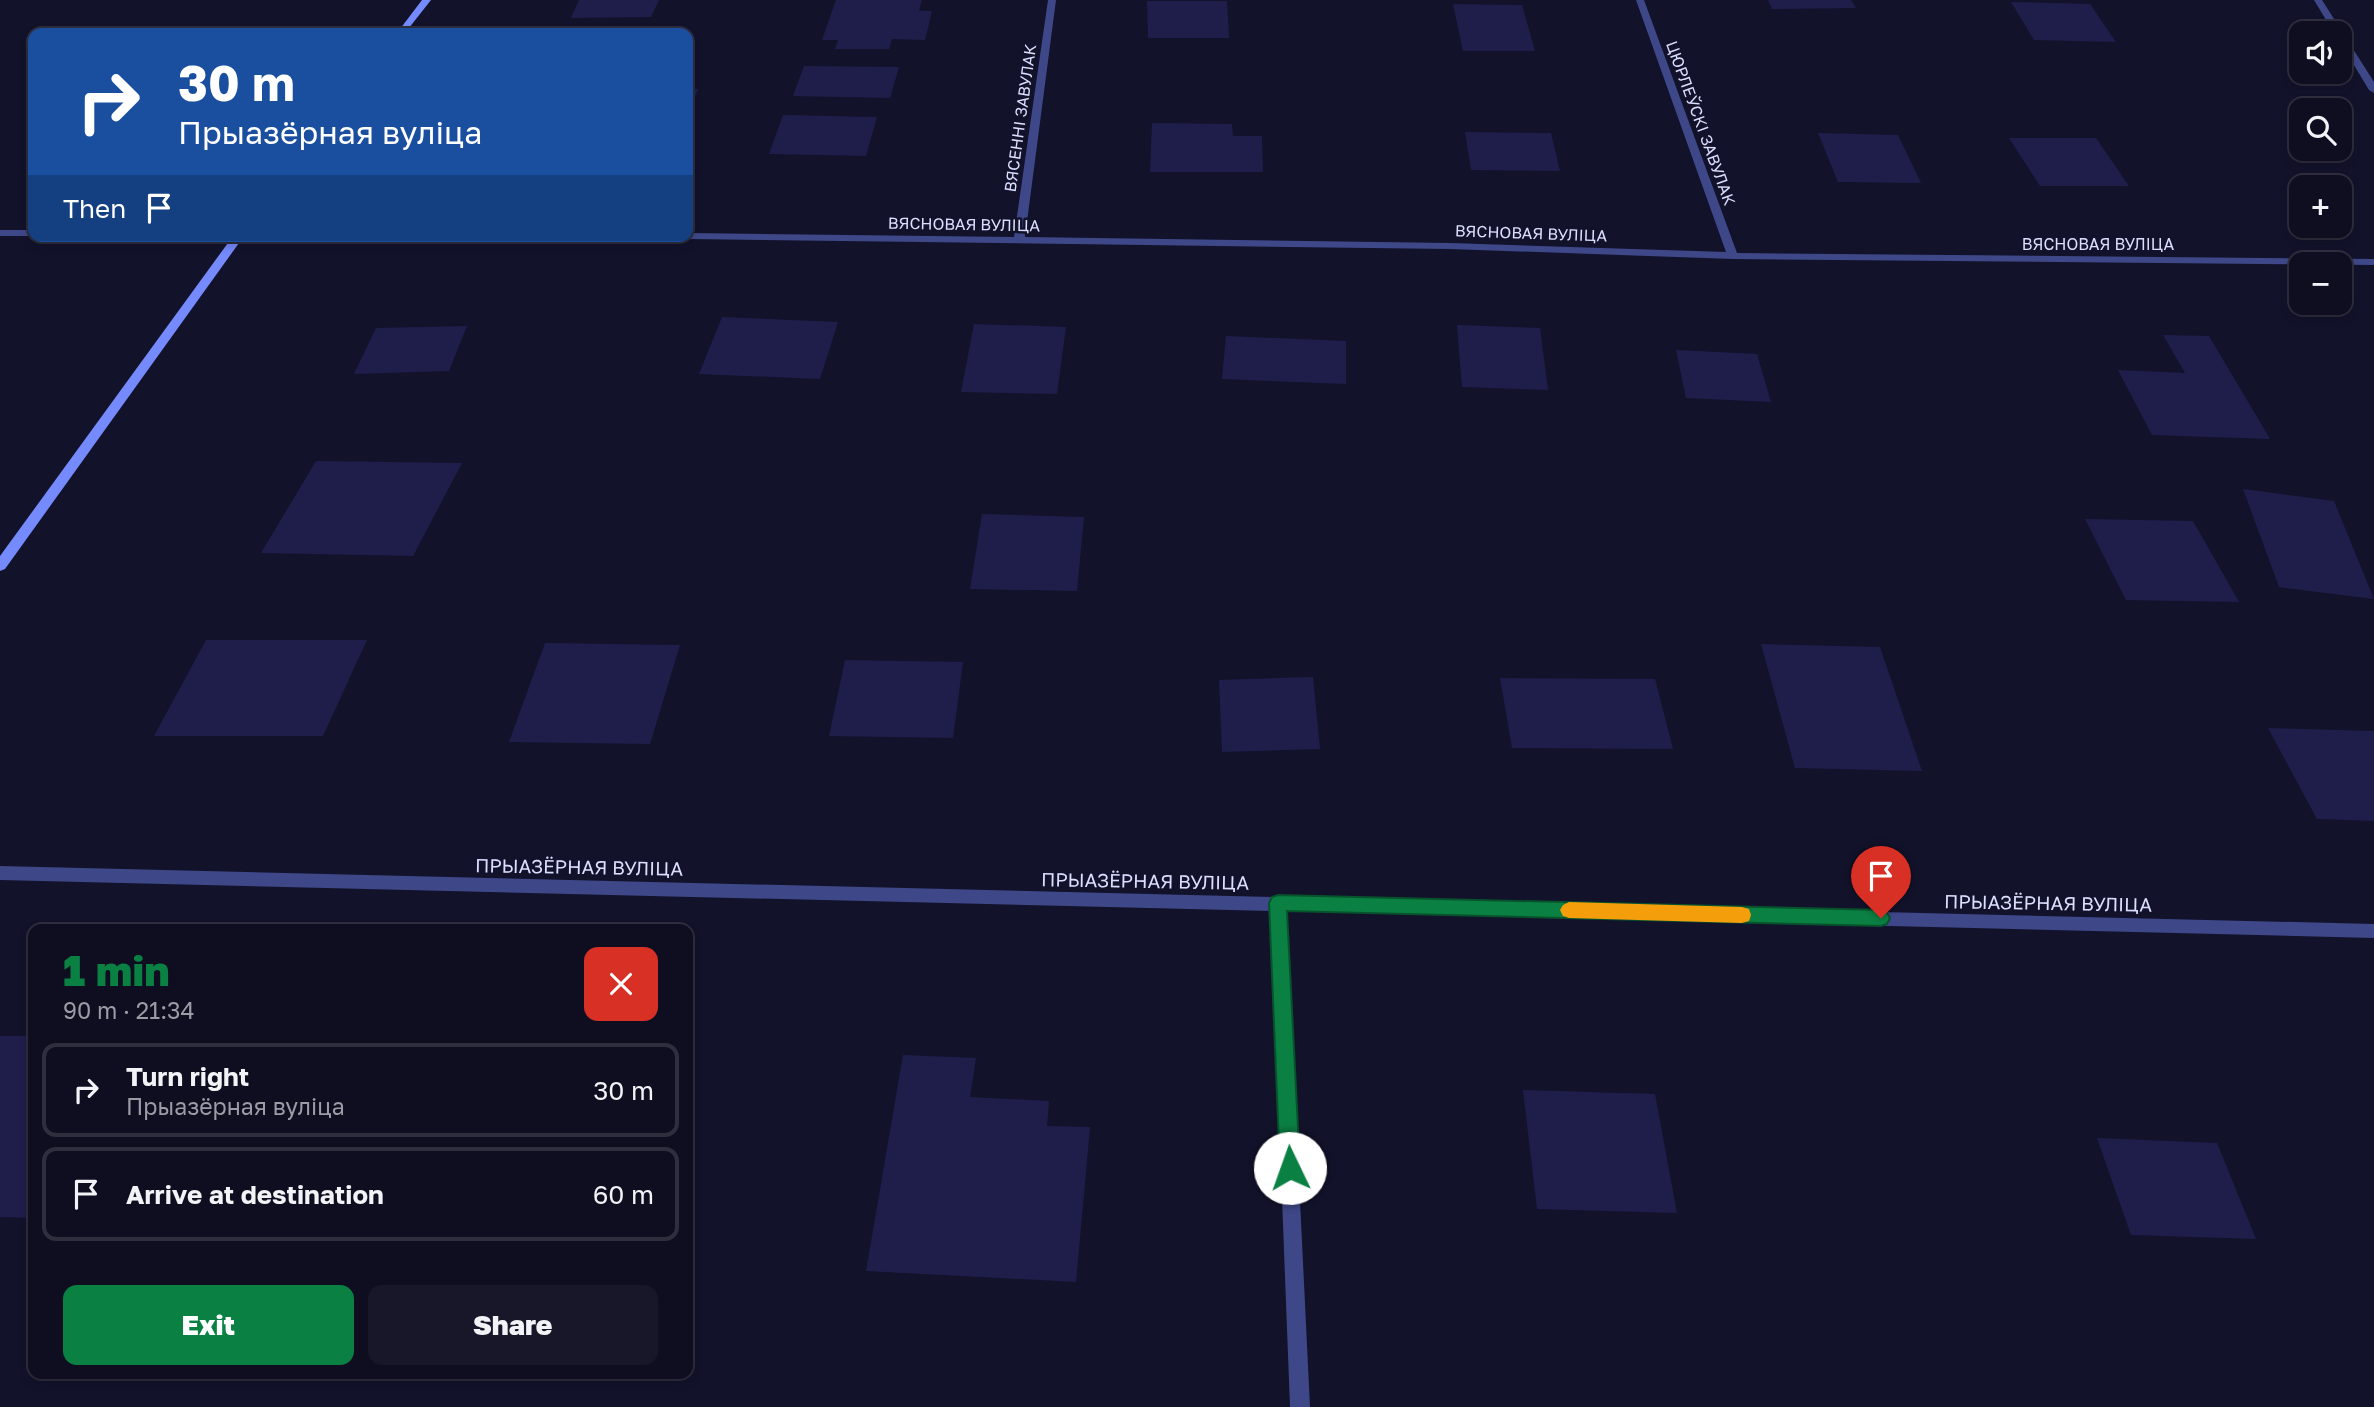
<!DOCTYPE html>
<meta charset="utf-8">
<style>
:root{--surface:#0e0e20;--page:#171729;--text:#f1f3f6;--muted:#9b9ca5;--line:#2e2e3e;--accent:#0b8043}
body{margin:0;font-family:"Golos Text",sans-serif;background:var(--page);color:var(--text);height:100vh;display:flex;flex-direction:column;font-size:26px;white-space:nowrap}
*{box-sizing:border-box;margin:0}
p{font-size:23px;color:var(--muted)}
.icon{flex:none;width:38px;height:38px;fill:none;stroke:currentColor;stroke-width:2;stroke-linecap:round;stroke-linejoin:round}
.map{position:relative;flex:1;overflow:hidden}
.side{position:absolute;left:28px;top:924px;width:665px;height:455px;display:flex;flex-direction:column;background:var(--surface);border-radius:14px;box-shadow:0 4px 10px #0003,0 0 0 2px var(--line)}
.side>*{flex:none}
.guide{position:absolute;left:28px;top:28px;width:665px;height:214px;border-radius:14px;box-shadow:0 4px 10px #0003,0 0 0 2px var(--line);background:#1a4fa0;color:#fff;overflow:hidden}
.fabs{position:absolute;left:2289px;top:21px;display:grid;gap:14px}
.fabs a{display:grid;place-items:center;width:63px;height:63px;border-radius:14px;background:var(--surface);box-shadow:0 4px 10px #0003,0 0 0 2px var(--line);font-size:35px}
.pin{position:absolute;display:grid;place-items:center;width:60px;height:60px;color:#fff;margin:-72px -30px;border-radius:50% 50% 50% 0;rotate:-45deg;box-shadow:0 0 7px #0007}
.pin .icon{rotate:45deg}
.me{position:absolute;width:77px;margin:-38px;rotate:357deg;stroke-linejoin:round;filter:drop-shadow(0 0 5px #0008)}
.turn{display:flex;align-items:center;gap:24px;height:147px;padding:0 35px;font-size:32px}
.turn .icon{width:91px;height:91px;stroke-width:2.5}
.turn b{display:block;font-size:49px;line-height:60px}
.then{display:flex;align-items:center;height:66px;padding:0 35px;background:#0003;gap:14px;font-size:26px}
.round{display:grid;place-items:center;flex:none;width:74px;height:74px;border-radius:14px;background:var(--page)}
.headline{display:flex;align-items:center;justify-content:space-between;height:119px;padding:0 35px}
h1{font-size:42px;font-weight:800;line-height:52px;color:var(--accent)}
.cta{display:flex;gap:14px;margin-top:auto;padding:14px 35px}
.cta a{flex:1;height:80px;border-radius:14px;background:var(--accent);color:#fff;font-size:28px;font-weight:800;line-height:80px;text-align:center}
.cta a+a{background:var(--page);color:var(--text)}
ul{padding:0;list-style:none}
li{display:flex;align-items:center;gap:21px;height:94px;margin:0 14px 10px;padding:0 21px;border:4px solid var(--line);border-radius:14px}
li div{flex:1}
li b{display:block;font-size:26px}
li em{font-style:normal}
.map>svg:first-child{display:block}
</style>
<div class="map">
<svg width="2374" height="1407" viewBox="0 0 2374 1407">
<rect width="100%" height="100%" fill="#12122b"/>
<g fill="#1f1e4b">
<polygon points="579,0 659,0 651,17 571,18"/>
<polygon points="836,0 922,0 919,11 932,11 925,40 892,39 889,49 835,49 838,40 822,40"/>
<polygon points="1768,0 1851,0 1856,8 1772,9"/>
<polygon points="1147,1 1227,1 1229,38 1148,38"/>
<polygon points="2011,2 2090,4 2116,42 2034,40"/>
<polygon points="1453,4 1522,5 1535,51 1463,51"/>
<polygon points="804,66 899,67 890,98 793,96"/>
<polygon points="688,89 698,89 688,114"/>
<polygon points="783,115 877,117 866,156 769,154"/>
<polygon points="1152,123 1232,124 1233,136 1262,136 1263,172 1150,172"/>
<polygon points="1465,132 1551,133 1560,171 1471,170"/>
<polygon points="1818,133 1898,135 1921,183 1838,182"/>
<polygon points="2009,138 2096,138 2129,186 2040,186"/>
<polygon points="722,317 838,322 820,379 699,374"/>
<polygon points="974,324 1066,327 1057,394 961,392"/>
<polygon points="1457,325 1540,328 1548,390 1462,387"/>
<polygon points="467,326 449,371 354,374 376,328"/>
<polygon points="2163,335 2209,336 2270,439 2152,435 2118,370 2185,373"/>
<polygon points="1226,336 1346,341 1346,384 1222,379"/>
<polygon points="1676,350 1757,354 1771,402 1686,398"/>
<polygon points="316,461 462,463 413,556 261,553"/>
<polygon points="2243,489 2334,501 2374,599 2279,587"/>
<polygon points="982,514 1084,517 1077,591 970,589"/>
<polygon points="2085,519 2193,521 2239,602 2126,600"/>
<polygon points="206,640 367,640 323,736 154,736"/>
<polygon points="545,643 680,645 650,744 509,742"/>
<polygon points="1761,644 1880,647 1922,771 1795,768"/>
<polygon points="845,660 963,662 953,738 829,736"/>
<polygon points="1313,677 1320,749 1222,752 1219,680"/>
<polygon points="1500,678 1655,679 1673,749 1512,748"/>
<polygon points="2268,728 2374,731 2374,821 2317,819"/>
<polygon points="0,1036 33,1036 33,1218 0,1217"/>
<polygon points="903,1055 976,1058 970,1097 1049,1101 1047,1126 1090,1127 1076,1282 866,1271"/>
<polygon points="1523,1090 1655,1094 1677,1213 1537,1209"/>
<polygon points="2097,1138 2217,1143 2256,1239 2131,1235"/>
</g>
<g fill="none" stroke-linecap="round" stroke-linejoin="round">
<g fill="#3e4888" fill-rule="evenodd">
<polygon points="1048,0 1056,0 1025,237 1450,243 1726,252 1636,0 1644,0 1737,253 2374,259 2374,265 1733,259 1450,249 688,239 683,236 688,236 688,233 1014,237"/>
<polygon points="2314,0 2322,0 2374,82 2374,93 2369,90 2340,42 2340,33 2334,33"/>
<rect x="0" y="230" width="33" height="6"/>
<polygon points="0,866 2374,924 2374,938 1286,911 1310,1407 1290,1407 1271,911 0,880"/>
</g>
<g fill="#758afc" fill-rule="evenodd">
<polygon points="422,0 431,0 405,33 397,33"/>
<polygon points="233,236 244,236 5,569 0,571 0,556"/>
</g>
</g>
<polygon fill="#0b8043" stroke="#07532c" stroke-width="2" points="1278,895 1881,910 1887,913 1890,918 1887,924 1881,926 1287,911 1300,1168 1297,1175 1290,1178 1283,1175 1280,1168 1269,903 1272,897"/>
<polygon fill="#f59e0b" points="1569,902 1742,907 1749,909 1751,915 1749,921 1742,923 1569,918 1563,916 1560,910 1563,905"/>
<g text-anchor="middle" stroke-width="5" stroke-linejoin="round" paint-order="stroke">
<g font-size="16" fill="#dcdefe" stroke="#12122b">
<text transform="translate(1020 118) rotate(-82)" y="6">ВЯСЕННІ ЗАВУЛАК</text>
<text transform="translate(1701 123) rotate(70)" y="6">ЦЮРЛЕЎСКІ ЗАВУЛАК</text>
<text transform="translate(964 224) rotate(1)" y="6">ВЯСНОВАЯ ВУЛІЦА</text>
<text transform="translate(1531 233) rotate(2)" y="6">ВЯСНОВАЯ ВУЛІЦА</text>
<text x="2098" y="250">ВЯСНОВАЯ ВУЛІЦА</text>
</g>
<g font-size="19" fill="#dcdefe" stroke="#12122b">
<text transform="translate(579 867) rotate(1)" y="7">ПРЫАЗЁРНАЯ ВУЛІЦА</text>
<text transform="translate(1145 881) rotate(1)" y="7">ПРЫАЗЁРНАЯ ВУЛІЦА</text>
<text transform="translate(2048 903) rotate(1)" y="7">ПРЫАЗЁРНАЯ ВУЛІЦА</text>
</g>
</g>
</svg>
<div class="fabs">
<a><svg class="icon" aria-label="sound" viewBox="0 0 24 24"><path d="M4 9h4l5-4v14l-5-4H4zM17 9q2 3 0 6"/></svg></a>
<a><svg class="icon" aria-label="search" viewBox="0 0 24 24"><circle cx="10" cy="10" r="6"/><path d="M15 15l6 6"/></svg></a>
<a>+</a>
<a>−</a>
</div>
<div class="pin" style="left:1881px;top:918px;background:#d93025"><svg class="icon" aria-label="arrive" viewBox="0 0 24 24"><path d="M6 21V4h12l-3 4 3 4H6"/></svg></div>
<svg class="me" style="left:1290px;top:1168px" viewBox="-20 -20 40 40"><circle r="19" fill="#fff"/><path d="M0-13L10 11 0 6-10 11z" fill="#0b8043"/></svg>
<div class="guide">
<div class="turn"><svg class="icon" aria-label="right" viewBox="0 0 24 24"><path d="M7 20v-9h11M14 6l5 5-5 5"/></svg><div><b>30 m</b>Прыазёрная вуліца</div></div>
<div class="then">Then<svg class="icon" aria-label="arrive" viewBox="0 0 24 24"><path d="M6 21V4h12l-3 4 3 4H6"/></svg></div>
</div>
<section class="side">
<div class="headline"><div><h1>1 min</h1><p>90 m · 21:34</p></div><a class="round" style="background:#d93025;color:#fff"><svg class="icon" aria-label="close" viewBox="0 0 24 24"><path d="M6 6l12 12M18 6L6 18"/></svg></a></div>
<ul>
<li><svg class="icon" aria-label="right" viewBox="0 0 24 24"><path d="M7 20v-9h11M14 6l5 5-5 5"/></svg><div><b>Turn right</b><p>Прыазёрная вуліца</p></div><em>30 m</em></li>
<li><svg class="icon" aria-label="arrive" viewBox="0 0 24 24"><path d="M6 21V4h12l-3 4 3 4H6"/></svg><div><b>Arrive at destination</b></div><em>60 m</em></li>
</ul>
<div class="cta"><a>Exit</a><a>Share</a></div>
</section>
</div>
